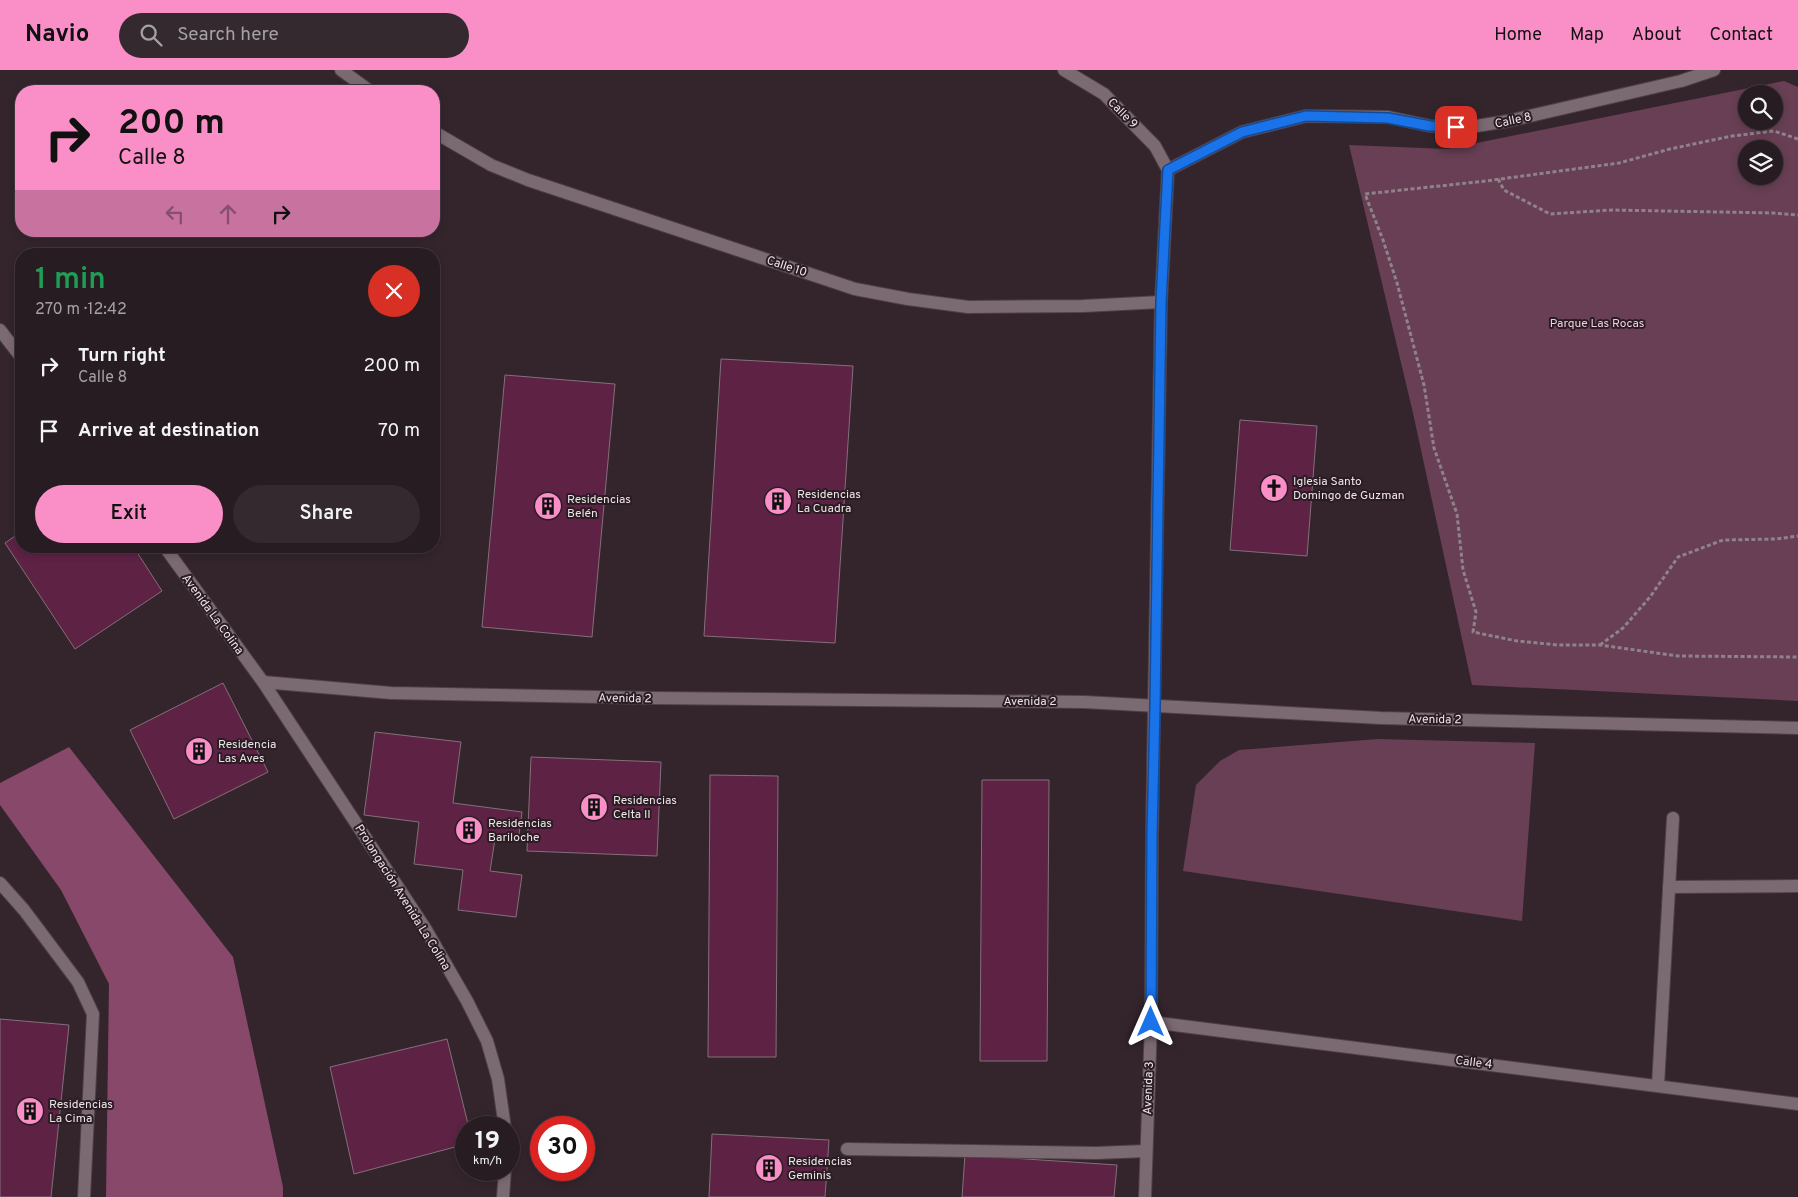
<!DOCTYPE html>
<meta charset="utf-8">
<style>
:root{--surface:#271c22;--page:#33292f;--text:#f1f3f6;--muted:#a4a1a5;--line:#433a40;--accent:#fa8fc8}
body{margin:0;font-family:Overpass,sans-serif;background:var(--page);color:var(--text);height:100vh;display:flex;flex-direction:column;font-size:19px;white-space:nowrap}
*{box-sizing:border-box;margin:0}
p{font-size:16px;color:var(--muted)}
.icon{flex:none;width:28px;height:28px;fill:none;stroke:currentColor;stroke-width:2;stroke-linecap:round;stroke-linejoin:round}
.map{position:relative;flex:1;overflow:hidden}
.drawer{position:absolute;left:15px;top:178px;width:425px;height:305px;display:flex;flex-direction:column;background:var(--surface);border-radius:20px;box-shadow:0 2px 8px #0003,0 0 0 1px var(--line)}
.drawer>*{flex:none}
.banner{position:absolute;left:15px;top:15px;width:425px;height:152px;border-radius:20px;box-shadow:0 2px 8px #0003,0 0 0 1px var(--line);background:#fa8fc8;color:#111;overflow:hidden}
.controls{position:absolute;left:1738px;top:15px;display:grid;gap:10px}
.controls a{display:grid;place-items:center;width:45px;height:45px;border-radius:50%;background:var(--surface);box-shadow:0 2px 8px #0003,0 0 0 1px var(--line);font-size:25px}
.speed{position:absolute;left:455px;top:1046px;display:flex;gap:10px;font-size:25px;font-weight:700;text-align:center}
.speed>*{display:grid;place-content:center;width:65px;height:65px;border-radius:50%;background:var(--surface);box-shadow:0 2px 8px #0003,0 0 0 1px var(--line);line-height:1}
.speed small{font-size:12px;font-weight:400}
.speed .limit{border:8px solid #d22;background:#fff;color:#111}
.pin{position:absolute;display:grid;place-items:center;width:42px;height:42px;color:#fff;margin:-21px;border-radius:10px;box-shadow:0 2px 8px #0006}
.me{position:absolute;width:55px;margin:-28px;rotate:0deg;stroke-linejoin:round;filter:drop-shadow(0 0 4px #0008)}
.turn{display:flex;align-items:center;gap:18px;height:105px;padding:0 20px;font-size:22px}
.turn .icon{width:65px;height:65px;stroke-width:2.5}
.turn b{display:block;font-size:35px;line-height:42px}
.lanes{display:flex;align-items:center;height:48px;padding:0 20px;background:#0003;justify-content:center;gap:25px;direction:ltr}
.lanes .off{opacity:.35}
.round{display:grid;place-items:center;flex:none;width:52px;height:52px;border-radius:26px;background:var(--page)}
.summary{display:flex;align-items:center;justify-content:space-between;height:85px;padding:0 20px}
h1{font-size:30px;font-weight:600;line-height:38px;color:#1e9e55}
.primary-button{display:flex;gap:10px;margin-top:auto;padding:10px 20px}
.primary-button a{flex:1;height:58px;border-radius:30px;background:var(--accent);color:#111;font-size:20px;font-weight:600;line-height:58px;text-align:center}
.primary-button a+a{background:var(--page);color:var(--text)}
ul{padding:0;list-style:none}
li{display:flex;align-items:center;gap:15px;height:65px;padding:0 20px}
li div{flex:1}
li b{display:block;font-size:19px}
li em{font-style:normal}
header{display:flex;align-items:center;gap:30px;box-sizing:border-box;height:70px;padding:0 25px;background:var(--accent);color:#111}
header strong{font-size:24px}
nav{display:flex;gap:28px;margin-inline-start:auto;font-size:18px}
.search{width:350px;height:45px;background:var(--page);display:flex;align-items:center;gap:12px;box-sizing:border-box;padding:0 18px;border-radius:28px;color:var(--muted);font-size:19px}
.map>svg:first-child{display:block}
</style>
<header>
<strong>Navio</strong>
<div class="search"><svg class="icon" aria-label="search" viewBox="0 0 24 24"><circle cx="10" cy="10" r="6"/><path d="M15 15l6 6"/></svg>Search here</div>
<nav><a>Home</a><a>Map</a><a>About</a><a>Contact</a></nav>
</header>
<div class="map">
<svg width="1798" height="1127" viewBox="0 0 1798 1127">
<rect width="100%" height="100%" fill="#34252d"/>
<g fill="#683f54" fill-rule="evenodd">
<path d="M1784 11 1798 17V631L1472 615 1413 343 1349 75 1447 79ZM1746 24H1774V51H1746ZM1746 79H1774V106H1746Z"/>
<polygon points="1378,669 1535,673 1522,851 1183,801 1196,715 1220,691 1239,680"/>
</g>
<polygon fill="#87486a" points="69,677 233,887 283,1117 283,1127 106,1127 109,914 61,820 0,735 0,713"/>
<g fill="#5d2244" stroke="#837079">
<polygon points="721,289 853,296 835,573 704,566"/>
<polygon points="505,305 615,314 592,567 482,557"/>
<polygon points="1240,350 1317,356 1307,486 1230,480"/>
<polygon points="21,462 21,476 133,476 162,521 75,579 5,473"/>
<polygon points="223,613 268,702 174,749 130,660"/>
<polygon points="375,662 461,672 453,733 522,742 518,772 495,769 490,801 522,805 516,847 458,840 463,800 414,794 419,752 364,745"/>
<polygon points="531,687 661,692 657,786 527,781"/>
<polygon points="710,705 778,706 776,987 708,987"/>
<polygon points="982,710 1049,710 1047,991 980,991"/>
<polygon points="0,949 69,955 51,1127 0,1127"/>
<polygon points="447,969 469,1058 466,1058 466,1074 354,1104 330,997"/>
<polygon points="712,1064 829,1070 825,1127 709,1127"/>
<polygon points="965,1085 1117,1095 1114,1127 962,1127"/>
</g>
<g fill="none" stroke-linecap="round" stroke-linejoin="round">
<g stroke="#4e4148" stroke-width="14">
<g id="street">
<polyline points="341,0 370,21"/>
<polyline points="1064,0 1104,24 1155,76 1168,100"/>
<polyline points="434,62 491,95 528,110 855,219 908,229 968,237 1083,236 1161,232"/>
<polyline points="1168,100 1242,62 1306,46 1388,47 1430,56 1470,57 1508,51 1681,11 1714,0"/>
<polyline points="0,260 21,287"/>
<polyline points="164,476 263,612 425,858 467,931 487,971 498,1009 505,1058"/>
<polyline points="263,612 391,623 653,628 1084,632 1381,648 1798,658"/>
<polyline points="0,813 24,840 78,912 93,944 84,1127"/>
<polyline points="1669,817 1798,816"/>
<polyline points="1151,952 1798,1034"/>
<polyline points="1658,1015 1673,748"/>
<polyline points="847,1079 1096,1083 1146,1081"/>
<polyline points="503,1127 505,1100"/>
<polyline points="1145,1127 1151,952 1152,765 1161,232 1168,100"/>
</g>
</g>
<g stroke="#8f8389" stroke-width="3" stroke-dasharray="4 2.5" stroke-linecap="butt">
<polyline points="1798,69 1774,61 1732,66 1670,79 1619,93 1486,111 1365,124 1383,170 1397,213 1424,315 1434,378 1457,444 1463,500 1476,542 1473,562 1517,571 1558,575 1600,575 1678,586 1798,587"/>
<polyline points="1498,109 1504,120 1550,144 1612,140 1773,143 1798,145"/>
<polyline points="1600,575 1623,558 1650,527 1678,487 1723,470 1776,469 1798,466"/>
</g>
<use href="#street" stroke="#7c6a73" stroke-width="12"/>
</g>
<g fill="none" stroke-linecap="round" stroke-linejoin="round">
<g stroke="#114b97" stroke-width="12">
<polyline id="route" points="1151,952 1152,765 1155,636 1161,232 1168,100 1242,62 1306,46 1388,48 1430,56 1456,57"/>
</g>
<use href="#route" stroke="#1a73e8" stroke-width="9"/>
</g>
<defs>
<g id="church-disc" transform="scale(1.4375)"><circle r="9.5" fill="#fa8fc8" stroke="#2a1c23"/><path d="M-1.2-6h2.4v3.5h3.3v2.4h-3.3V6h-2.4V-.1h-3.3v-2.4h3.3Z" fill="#111"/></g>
<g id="building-disc" transform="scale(1.4375)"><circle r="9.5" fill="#fa8fc8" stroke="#2a1c23"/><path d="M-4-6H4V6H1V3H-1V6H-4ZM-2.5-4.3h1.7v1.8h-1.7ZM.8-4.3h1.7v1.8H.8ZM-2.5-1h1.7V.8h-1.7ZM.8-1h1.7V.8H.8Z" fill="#111"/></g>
</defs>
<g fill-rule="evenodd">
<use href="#church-disc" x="1274" y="418"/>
<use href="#building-disc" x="778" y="431"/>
<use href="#building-disc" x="548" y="436"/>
<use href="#building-disc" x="199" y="681"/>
<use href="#building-disc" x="594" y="737"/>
<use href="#building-disc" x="469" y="760"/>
<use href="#building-disc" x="30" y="1041"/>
<use href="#building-disc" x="769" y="1098"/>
</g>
<g text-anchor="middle" stroke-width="4" stroke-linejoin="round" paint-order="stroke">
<g font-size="12" fill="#eee4e8" stroke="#2a1c23">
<text transform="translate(1123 43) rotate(45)" y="4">Calle 9</text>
<text transform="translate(1513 50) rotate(-12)" y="4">Calle 8</text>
<text transform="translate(787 196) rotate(18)" y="4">Calle 10</text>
<text transform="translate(213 544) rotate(54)" y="4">Avenida La Colina</text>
<text transform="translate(625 628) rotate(1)" y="4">Avenida 2</text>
<text x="1030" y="635">Avenida 2</text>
<text transform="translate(1435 649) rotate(1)" y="4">Avenida 2</text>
<text transform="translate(403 827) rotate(58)" y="4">Prolongación Avenida La Colina</text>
<text transform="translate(1474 992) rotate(7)" y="4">Calle 4</text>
<text transform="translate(1148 1018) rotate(-88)" y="4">Avenida 3</text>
</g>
<g font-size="12" fill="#f3ccdf" stroke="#2a1c23">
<text x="1597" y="257">Parque Las Rocas</text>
</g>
<g font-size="12" fill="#eee4e8" stroke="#2a1c23" text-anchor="start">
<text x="1293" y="415">Iglesia Santo<tspan x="1293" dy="14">Domingo de Guzman</tspan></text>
<text x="797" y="428">Residencias<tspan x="797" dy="14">La Cuadra</tspan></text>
<text x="567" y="433">Residencias<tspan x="567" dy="14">Belén</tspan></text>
<text x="218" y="678">Residencia<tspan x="218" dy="14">Las Aves</tspan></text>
<text x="613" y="734">Residencias<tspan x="613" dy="14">Celta II</tspan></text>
<text x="488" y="757">Residencias<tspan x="488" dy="14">Bariloche</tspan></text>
<text x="49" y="1038">Residencias<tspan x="49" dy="14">La Cima</tspan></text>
<text x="788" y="1095">Residencias<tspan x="788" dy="14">Geminis</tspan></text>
</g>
</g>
</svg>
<div class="controls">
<a><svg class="icon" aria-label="search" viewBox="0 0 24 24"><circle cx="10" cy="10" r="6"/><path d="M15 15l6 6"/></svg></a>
<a><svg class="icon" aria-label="layers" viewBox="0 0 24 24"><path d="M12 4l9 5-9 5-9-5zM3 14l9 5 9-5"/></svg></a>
</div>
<div class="speed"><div>19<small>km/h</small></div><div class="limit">30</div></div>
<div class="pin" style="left:1456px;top:57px;background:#d93025"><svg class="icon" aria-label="arrive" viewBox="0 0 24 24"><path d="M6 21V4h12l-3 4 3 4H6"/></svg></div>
<svg class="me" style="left:1151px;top:952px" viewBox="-20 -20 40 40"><path d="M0-17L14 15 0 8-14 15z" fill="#1a73e8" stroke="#fff" stroke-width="4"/></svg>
<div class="banner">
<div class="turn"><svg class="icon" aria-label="right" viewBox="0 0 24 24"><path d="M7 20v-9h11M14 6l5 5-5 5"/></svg><div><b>200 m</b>Calle 8</div></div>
<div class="lanes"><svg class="icon off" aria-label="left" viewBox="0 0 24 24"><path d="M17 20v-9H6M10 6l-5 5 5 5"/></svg><svg class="icon off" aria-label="ahead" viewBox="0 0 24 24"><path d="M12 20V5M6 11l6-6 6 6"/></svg><svg class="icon" aria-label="right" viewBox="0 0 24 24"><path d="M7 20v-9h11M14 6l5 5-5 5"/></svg></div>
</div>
<section class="drawer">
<div class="summary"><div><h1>1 min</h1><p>270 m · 12:42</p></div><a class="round" style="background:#d93025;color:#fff"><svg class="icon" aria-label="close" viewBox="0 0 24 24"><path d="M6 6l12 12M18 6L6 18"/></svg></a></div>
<ul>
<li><svg class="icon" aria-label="right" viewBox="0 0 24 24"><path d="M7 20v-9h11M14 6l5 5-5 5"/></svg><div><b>Turn right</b><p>Calle 8</p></div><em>200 m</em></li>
<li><svg class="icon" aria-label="arrive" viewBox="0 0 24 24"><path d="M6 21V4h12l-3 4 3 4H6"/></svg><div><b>Arrive at destination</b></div><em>70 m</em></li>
</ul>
<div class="primary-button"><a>Exit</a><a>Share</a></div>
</section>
</div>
